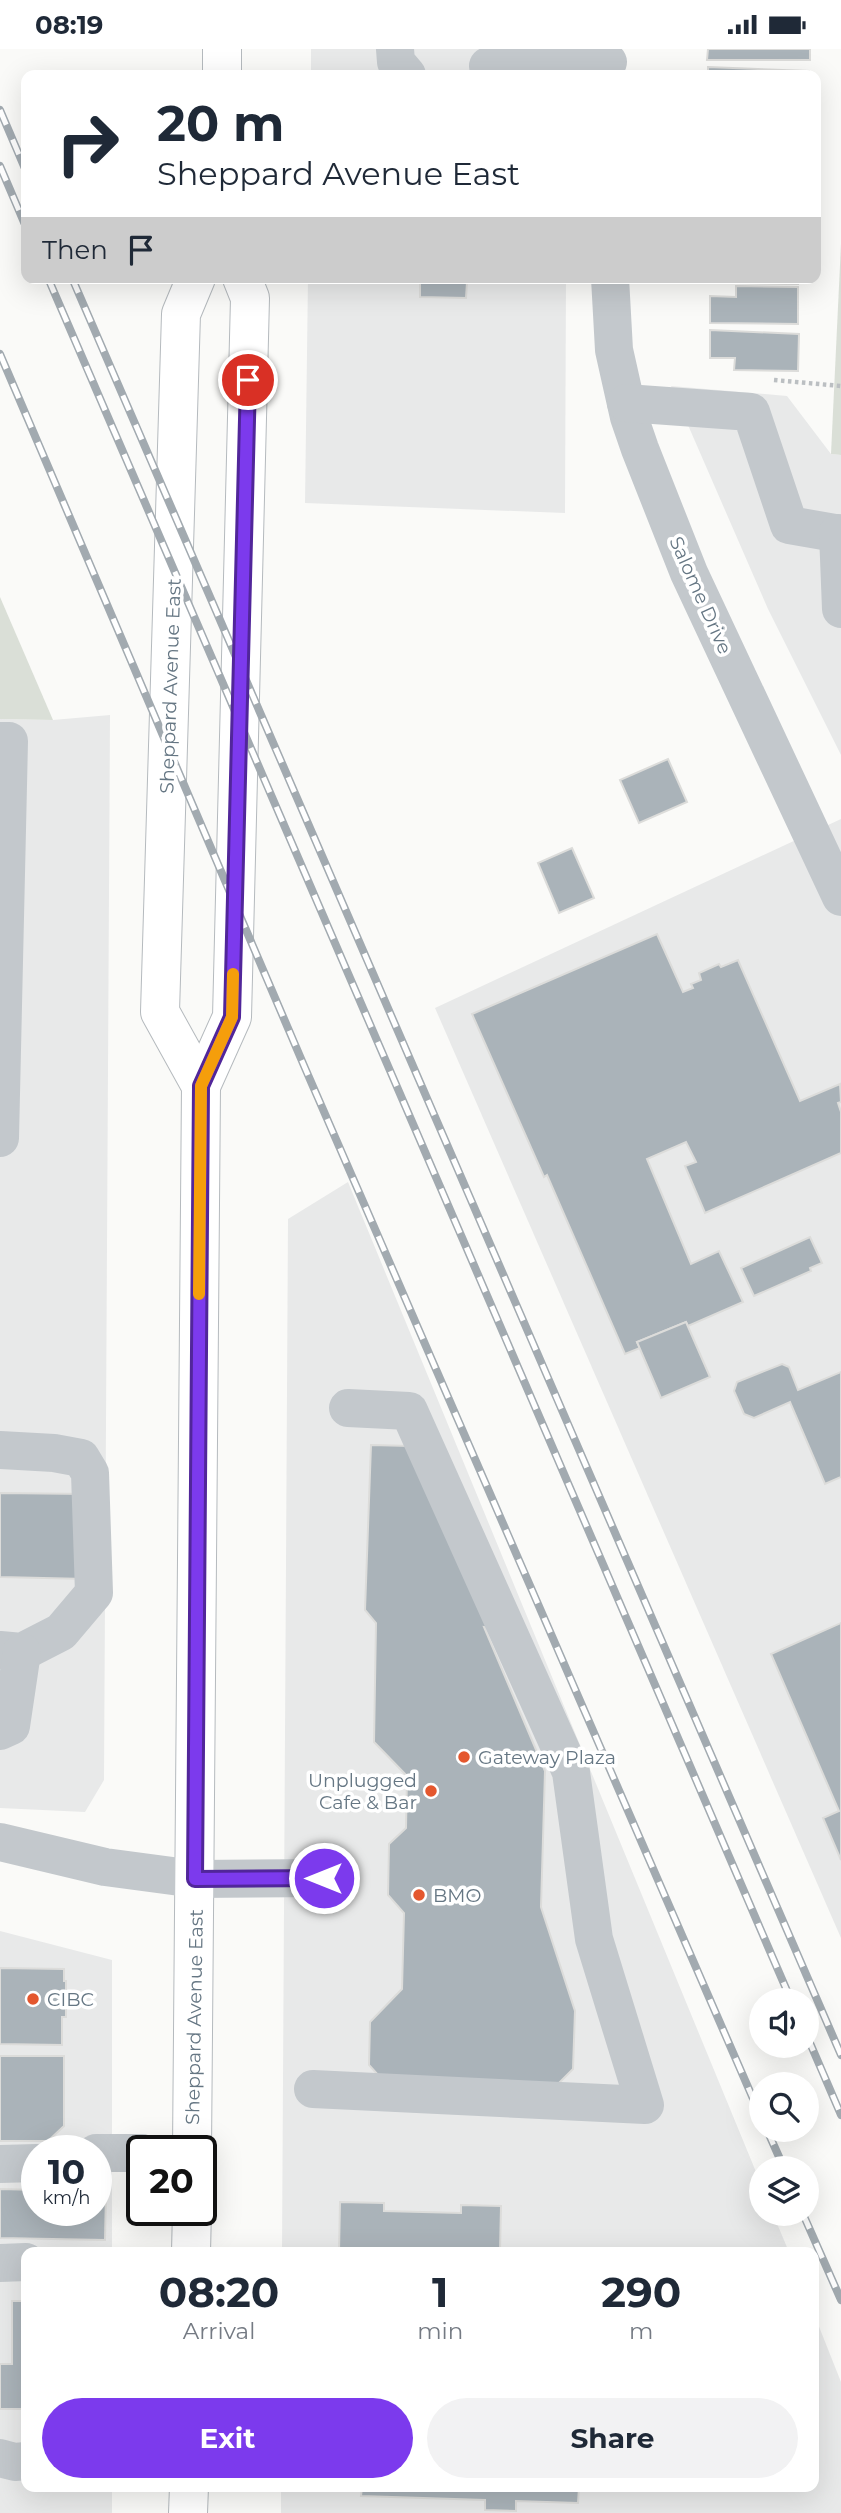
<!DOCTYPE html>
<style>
:root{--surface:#fff;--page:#f2f2f3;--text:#1f2937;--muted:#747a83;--accent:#7c3aed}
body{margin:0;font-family:Montserrat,sans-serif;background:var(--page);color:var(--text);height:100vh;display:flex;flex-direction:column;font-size:26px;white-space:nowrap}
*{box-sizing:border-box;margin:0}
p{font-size:23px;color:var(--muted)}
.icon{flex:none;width:38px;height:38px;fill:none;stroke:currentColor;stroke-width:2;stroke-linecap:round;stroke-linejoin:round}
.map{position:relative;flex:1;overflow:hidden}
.side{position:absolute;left:21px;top:2198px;width:798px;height:245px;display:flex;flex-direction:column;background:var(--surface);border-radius:14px;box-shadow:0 7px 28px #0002}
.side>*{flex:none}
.top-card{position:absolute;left:21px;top:21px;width:800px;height:214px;border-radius:14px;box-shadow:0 7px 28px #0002;background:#fff;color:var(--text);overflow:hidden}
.tools{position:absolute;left:749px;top:1939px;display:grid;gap:14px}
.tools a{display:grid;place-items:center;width:70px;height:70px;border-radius:50%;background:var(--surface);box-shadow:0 7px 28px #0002;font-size:35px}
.speed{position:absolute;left:21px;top:2086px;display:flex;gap:14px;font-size:35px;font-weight:700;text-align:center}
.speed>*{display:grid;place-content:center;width:91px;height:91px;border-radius:50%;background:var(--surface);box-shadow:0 7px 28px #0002;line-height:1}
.speed small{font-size:18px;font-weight:400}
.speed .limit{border:4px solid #111;border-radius:10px;background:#fff;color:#111}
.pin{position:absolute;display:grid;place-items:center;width:60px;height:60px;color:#fff;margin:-30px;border:4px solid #fff;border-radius:50%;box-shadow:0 2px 7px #0007}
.me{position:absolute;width:77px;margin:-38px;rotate:270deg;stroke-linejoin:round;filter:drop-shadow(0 0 5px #0008)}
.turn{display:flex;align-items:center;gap:24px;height:147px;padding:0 21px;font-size:32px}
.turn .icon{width:91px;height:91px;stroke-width:2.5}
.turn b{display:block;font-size:49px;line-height:60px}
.then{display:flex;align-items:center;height:66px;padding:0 21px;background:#0003;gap:14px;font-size:26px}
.eta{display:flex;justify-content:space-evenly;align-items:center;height:119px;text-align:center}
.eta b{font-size:42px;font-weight:700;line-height:49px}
.primary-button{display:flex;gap:14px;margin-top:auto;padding:14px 21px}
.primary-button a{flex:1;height:80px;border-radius:42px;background:var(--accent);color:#fff;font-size:28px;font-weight:700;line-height:80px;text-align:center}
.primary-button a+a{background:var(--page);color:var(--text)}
.status{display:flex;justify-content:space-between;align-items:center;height:49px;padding:0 35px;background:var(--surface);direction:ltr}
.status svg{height:19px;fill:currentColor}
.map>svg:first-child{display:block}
</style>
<div class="status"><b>08:19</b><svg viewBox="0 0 49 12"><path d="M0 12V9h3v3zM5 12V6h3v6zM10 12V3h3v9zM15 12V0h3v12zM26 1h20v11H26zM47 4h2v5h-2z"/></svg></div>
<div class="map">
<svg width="841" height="2464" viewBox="0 0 841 2464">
<rect width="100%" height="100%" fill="#fafaf8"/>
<g fill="#e8e9e9" fill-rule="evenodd">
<rect x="311" y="0" width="256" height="26"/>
<polygon points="308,229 566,229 565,464 305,454"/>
<polygon points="671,337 787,347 831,405 841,406 841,706 768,560"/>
<polygon points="110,666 104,1731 85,1763 0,1759 0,670 53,671"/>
<polygon points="841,770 841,1889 435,959"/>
<polygon points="348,1133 761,2135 761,2165 773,2165 789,2203 282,2203 288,1170"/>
<path d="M0 1882 112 1911V2203H26V2438H112V2464H0ZM37 2102H96V2161H37Z"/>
<polygon points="814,2265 841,2333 841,2464 281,2464 281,2438 814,2438"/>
</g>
<g fill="#dadfd7">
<polygon points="841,195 841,406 831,405"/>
<polygon points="0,548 53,671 0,670"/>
</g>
<g fill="#aab3b9" stroke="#dcdcda" stroke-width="2">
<polygon points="708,0 810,0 810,11 707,11"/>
<polygon points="708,18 809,22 809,26 708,26"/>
<polygon points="389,229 497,229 497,234 467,233 466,249 420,248 420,232 389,232"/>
<polygon points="735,229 798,229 798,235 735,234"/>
<polygon points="736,237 798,238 798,275 710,274 710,247 736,248"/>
<polygon points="710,281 799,285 798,322 734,321 735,309 710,309"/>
<polygon points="668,710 687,753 639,774 620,731"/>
<polygon points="572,799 594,849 559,864 538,814"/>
<polygon points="657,885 683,943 693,939 691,935 701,931 699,924 719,915 721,918 738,911 800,1052 840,1035 841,1053 838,1054 841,1063 841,1104 705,1164 685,1117 696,1113 686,1093 647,1110 691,1215 719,1202 743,1253 688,1277 686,1273 637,1293 640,1299 625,1305 547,1126 544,1128 472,965"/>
<polygon points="810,1188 822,1214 810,1219 811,1222 754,1247 741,1219"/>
<polygon points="686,1273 710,1328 661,1349 637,1293"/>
<polygon points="782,1315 789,1318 798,1341 841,1323 841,1428 825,1435 790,1353 754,1369 744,1365 734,1342 737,1333"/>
<polygon points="371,1396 411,1397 490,1579 484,1578 545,1722 541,1858 575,1962 573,2020 556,2037 387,2036 369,2016 370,1973 402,1940 404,1864 388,1846 389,1795 406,1779 407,1727 374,1693 376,1574 365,1561"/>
<polygon points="0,1444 87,1445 86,1530 0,1528"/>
<polygon points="841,1574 841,1811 823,1769 839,1762 771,1605"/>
<polygon points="0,1919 64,1920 64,1932 66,1932 66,1968 62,1968 62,1996 0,1995"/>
<polygon points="0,2007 64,2007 64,2077 48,2092 0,2092"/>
<polygon points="0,2140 37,2141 37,2161 96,2161 96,2142 106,2143 105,2191 0,2189"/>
<polygon points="340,2153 384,2154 384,2162 461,2164 461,2156 501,2157 500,2203 339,2203"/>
<polygon points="12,2252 26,2252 26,2360 0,2360 0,2315 12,2315"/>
<polygon points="362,2438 579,2438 578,2454 516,2452 516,2462 485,2461 485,2451 361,2447"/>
</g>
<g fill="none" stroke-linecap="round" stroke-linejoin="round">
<g stroke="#b5babe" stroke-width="40">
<g id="major">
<polyline points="222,26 222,0"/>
<polyline points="196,229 181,265 160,963 201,1037"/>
<polyline points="192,2102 201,1037 232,968 250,249 242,229"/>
<polyline points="191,2203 192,2161"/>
<polyline points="188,2464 189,2438"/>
</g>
</g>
<polyline stroke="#bbbfc2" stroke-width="4.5" stroke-dasharray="3.5 3.5" stroke-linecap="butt" points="774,331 841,337"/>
<g stroke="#c3c8cc" stroke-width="38">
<polyline points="395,0 396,13 407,26"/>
<polyline points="488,17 608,13"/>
<polyline points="610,229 614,301 629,368 640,400 689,524 841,848"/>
<polyline points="626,354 751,363 789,476 841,485"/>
<polyline points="838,484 841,560"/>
<polyline points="0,692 9,692 0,1089"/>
<polyline points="0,1401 54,1404 81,1409 90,1424 94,1544 61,1583 22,1603 0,1601"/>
<polyline points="0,1682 11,1677 22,1603"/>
<polyline points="0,1793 105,1818 195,1830 324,1829"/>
<polyline points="313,2040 645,2056 594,1890 571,1723 409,1362 348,1359"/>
<polyline points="96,2104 142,2104"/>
<polyline points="0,2115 37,2114"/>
<polyline points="0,2214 26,2213"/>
<polyline points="0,2409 15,2413 26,2412"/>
</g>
<use href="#major" stroke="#fff" stroke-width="38"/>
<g stroke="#a2aab0" stroke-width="8">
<g id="rail">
<polyline points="0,61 26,122"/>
<polyline points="0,117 26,178"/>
<polyline points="48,229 791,1951"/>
<polyline points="72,229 841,2006"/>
<polyline points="0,305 305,1019 761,2068"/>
<polyline points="807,1987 841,2066"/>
<polyline points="767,2081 784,2119"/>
<polyline points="803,2165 841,2251"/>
</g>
</g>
<use href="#rail" stroke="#fff" stroke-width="5" stroke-dasharray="16" stroke-linecap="butt"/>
</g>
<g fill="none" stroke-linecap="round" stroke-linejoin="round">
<g stroke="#51269a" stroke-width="18">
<polyline id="route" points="248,331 232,968 201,1037 195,1830 324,1829"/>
</g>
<use href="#route" stroke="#7c3aed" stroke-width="12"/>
<polyline stroke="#f59e0b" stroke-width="12" points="199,1245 201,1037 232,968 233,925"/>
</g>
<g fill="#e4572e" stroke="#fff" stroke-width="2.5">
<circle cx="464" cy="1708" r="7"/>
<circle cx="431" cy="1742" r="7"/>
<circle cx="419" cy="1846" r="7"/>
<circle cx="33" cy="1950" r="7"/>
</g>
<g text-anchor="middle" stroke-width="7" stroke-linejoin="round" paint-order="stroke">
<g font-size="19" fill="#657683" stroke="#fff">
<text transform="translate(701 546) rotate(66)" y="7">Salome Drive</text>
<text transform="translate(170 637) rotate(-88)" y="7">Sheppard Avenue East</text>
<text transform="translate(194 1968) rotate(-89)" y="7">Sheppard Avenue East</text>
</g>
<g font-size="19" fill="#657683" stroke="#fff" text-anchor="start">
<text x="478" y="1715">Gateway Plaza</text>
<text x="417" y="1738" text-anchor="end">Unplugged<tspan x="417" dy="22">Cafe &amp; Bar</tspan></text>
<text x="433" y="1853">BMO</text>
<text x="47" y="1957">CIBC</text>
</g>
</g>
</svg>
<div class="tools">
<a><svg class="icon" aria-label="sound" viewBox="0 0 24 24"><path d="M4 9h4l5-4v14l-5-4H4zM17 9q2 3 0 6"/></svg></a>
<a><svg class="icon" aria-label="search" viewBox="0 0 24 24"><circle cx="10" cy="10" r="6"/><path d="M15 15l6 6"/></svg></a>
<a><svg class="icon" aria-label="layers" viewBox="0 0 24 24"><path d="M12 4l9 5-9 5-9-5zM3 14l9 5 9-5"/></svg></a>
</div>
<div class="speed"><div>10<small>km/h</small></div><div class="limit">20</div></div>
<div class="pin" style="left:248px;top:331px;background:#d93025"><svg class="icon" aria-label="arrive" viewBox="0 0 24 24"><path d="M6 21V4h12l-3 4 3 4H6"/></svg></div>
<svg class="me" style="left:324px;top:1829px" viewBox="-20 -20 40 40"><circle r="17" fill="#7c3aed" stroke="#fff" stroke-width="3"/><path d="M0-11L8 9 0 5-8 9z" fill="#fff"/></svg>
<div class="top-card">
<div class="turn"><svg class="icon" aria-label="right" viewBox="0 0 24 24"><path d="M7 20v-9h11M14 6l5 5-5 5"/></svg><div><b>20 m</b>Sheppard Avenue East</div></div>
<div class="then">Then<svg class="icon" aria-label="arrive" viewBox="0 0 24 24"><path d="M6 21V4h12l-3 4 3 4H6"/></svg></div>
</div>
<section class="side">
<div class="eta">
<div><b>08:20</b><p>Arrival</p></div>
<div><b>1</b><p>min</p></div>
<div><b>290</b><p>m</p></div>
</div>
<div class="primary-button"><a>Exit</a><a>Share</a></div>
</section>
</div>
